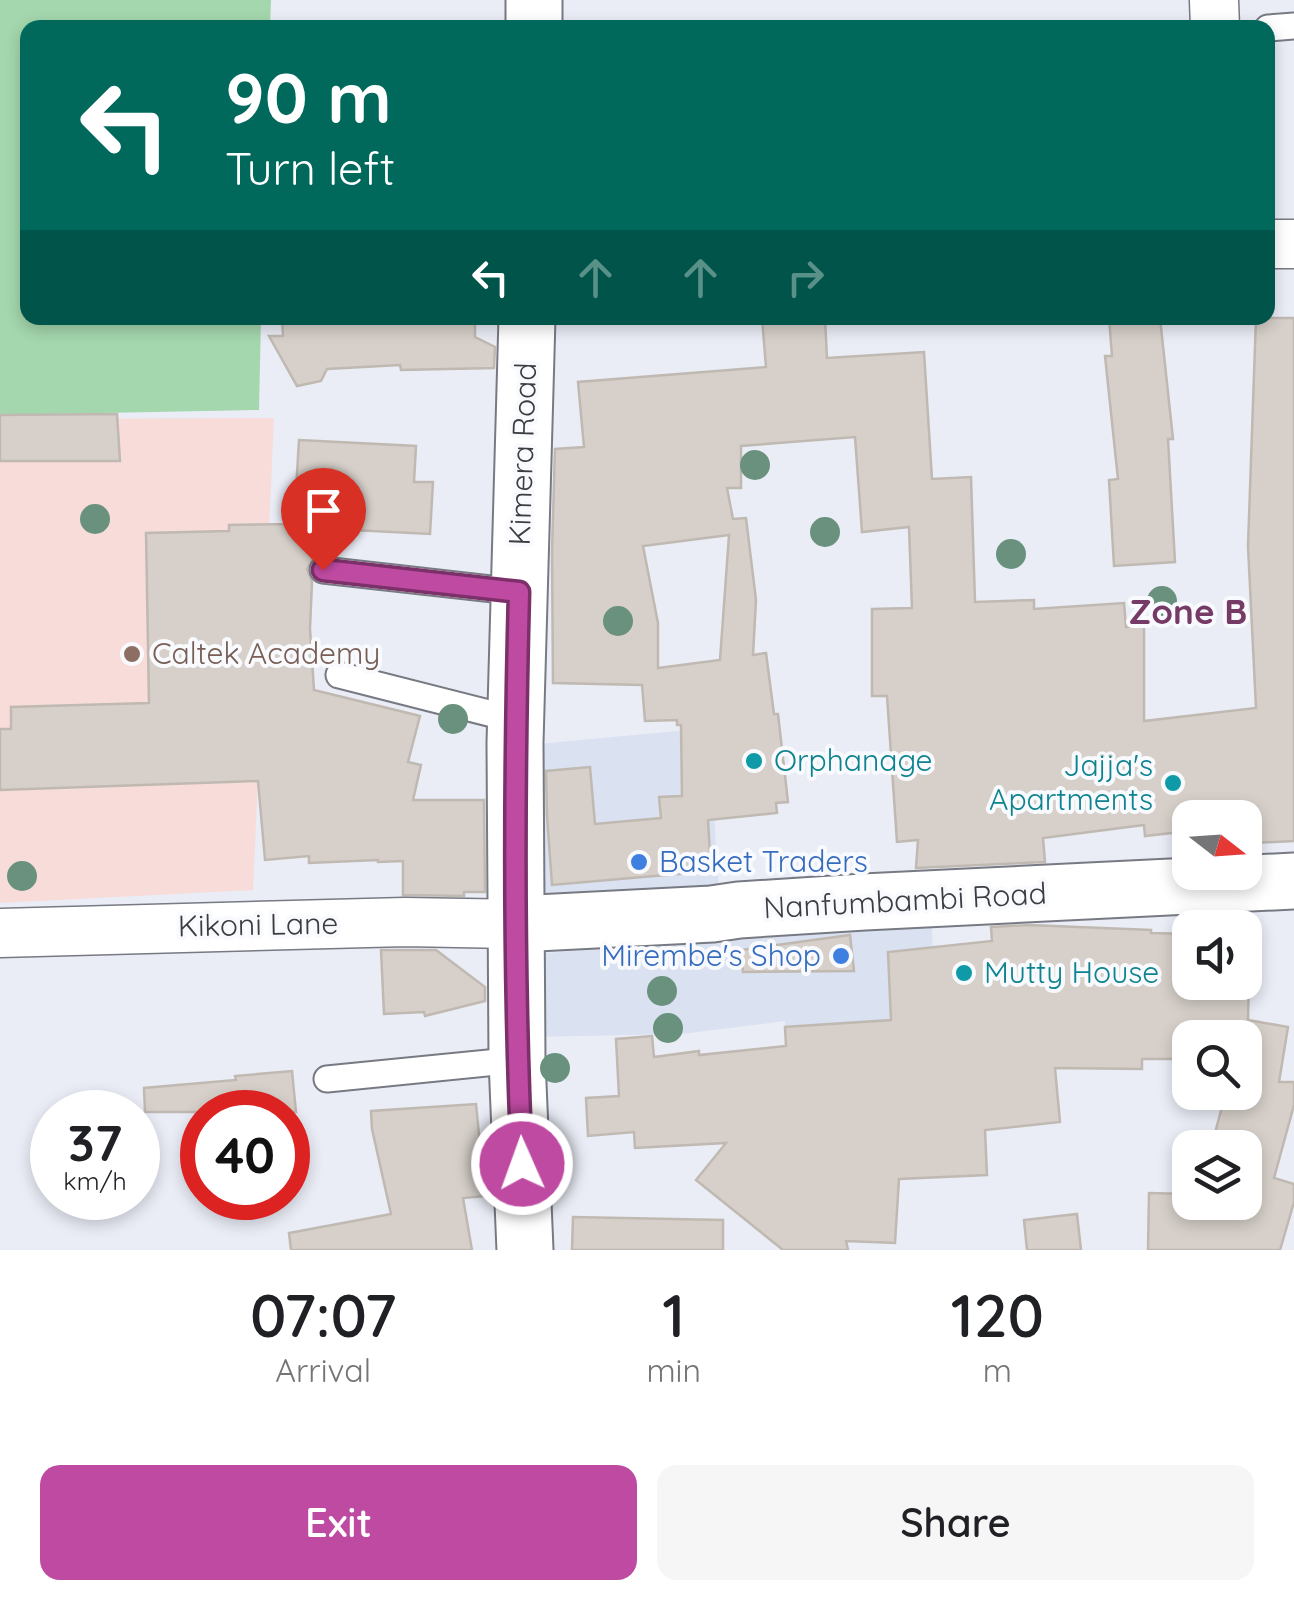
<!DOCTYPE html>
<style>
:root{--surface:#fff;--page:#f6f6f6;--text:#202124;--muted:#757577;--accent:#bf4aa2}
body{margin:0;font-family:Quicksand,sans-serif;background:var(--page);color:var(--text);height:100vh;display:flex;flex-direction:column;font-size:38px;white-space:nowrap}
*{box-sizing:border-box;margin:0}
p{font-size:32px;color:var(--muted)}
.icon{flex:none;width:55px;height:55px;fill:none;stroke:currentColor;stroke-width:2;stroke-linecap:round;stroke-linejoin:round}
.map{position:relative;height:1250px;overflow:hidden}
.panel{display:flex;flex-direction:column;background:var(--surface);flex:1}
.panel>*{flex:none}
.banner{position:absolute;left:20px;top:20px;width:1255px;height:305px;border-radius:20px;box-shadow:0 5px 15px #0003;background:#00695c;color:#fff;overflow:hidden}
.needle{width:65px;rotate:107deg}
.tools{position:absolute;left:1172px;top:800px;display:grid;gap:20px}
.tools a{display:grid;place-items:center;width:90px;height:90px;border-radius:20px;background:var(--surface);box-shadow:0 5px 15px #0003;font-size:50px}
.speed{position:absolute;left:30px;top:1090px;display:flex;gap:20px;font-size:50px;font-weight:700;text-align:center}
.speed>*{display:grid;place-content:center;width:130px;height:130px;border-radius:50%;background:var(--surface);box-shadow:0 5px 15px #0003;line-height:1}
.speed small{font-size:25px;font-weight:400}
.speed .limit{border:15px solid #d22;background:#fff;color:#111}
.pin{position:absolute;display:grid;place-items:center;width:85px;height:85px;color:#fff;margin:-102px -42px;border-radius:50% 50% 50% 0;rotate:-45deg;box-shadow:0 0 10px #0007}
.pin .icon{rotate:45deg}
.me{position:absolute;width:110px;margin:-55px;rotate:358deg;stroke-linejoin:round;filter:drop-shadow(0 0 8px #0008)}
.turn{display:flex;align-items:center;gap:35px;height:210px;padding:0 40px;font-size:45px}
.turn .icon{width:130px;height:130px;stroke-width:2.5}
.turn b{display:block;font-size:70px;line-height:85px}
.lanes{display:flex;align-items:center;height:95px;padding:0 40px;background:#0003;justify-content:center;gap:50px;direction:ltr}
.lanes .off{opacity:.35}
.eta{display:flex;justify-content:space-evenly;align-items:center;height:170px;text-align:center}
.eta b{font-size:60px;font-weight:600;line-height:70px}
.button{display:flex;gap:20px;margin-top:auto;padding:20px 40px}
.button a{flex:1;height:115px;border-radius:20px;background:var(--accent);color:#fff;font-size:40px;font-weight:600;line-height:115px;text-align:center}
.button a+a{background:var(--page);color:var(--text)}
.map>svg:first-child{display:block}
</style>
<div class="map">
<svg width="1294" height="1250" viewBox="0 0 1294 1250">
<rect width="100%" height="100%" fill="#eaedf6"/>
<g fill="#dae1f0">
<polygon points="709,728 719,896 528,913 527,745"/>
<polygon points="931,920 940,1050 926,1177 798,1187 785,1021 681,1034 530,1037 524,955"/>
</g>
<polygon fill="#f7dcda" points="274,418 253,890 0,903 0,419"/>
<polygon fill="#a4d7ad" points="0,0 271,0 270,27 28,28 28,318 261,318 259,410 0,415"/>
<g fill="#d7d0ca" stroke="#bfb9b2" stroke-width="2.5" fill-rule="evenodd">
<polygon points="282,318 475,318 475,337 495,347 494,368 401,370 400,365 327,369 321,381 297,386 269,336 283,336"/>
<path d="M762 318H825L827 358 924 352 932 479 971 477 975 602 1034 600V609L1124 603 1126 627 1144 626V721L1256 708 1248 546 1256 318H1294V841L1254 843 1252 818H1190V831L1145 836 1144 825 1043 838 1045 862 916 868 918 840 897 842 887 696H872V609L912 608 909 527 862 532 855 437 741 446V488H727L733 519 746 518 756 600 753 655 766 653 774 714H778L788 802 776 803 777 813 708 820 711 871 552 885 547 816 546 771 590 767 595 824 661 818 659 797 682 796 681 725H677V720L645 721 642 685 553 683 552 551 555 449 584 447 578 382 766 367ZM729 535 720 660 658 668V623L643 546Z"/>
<polygon points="1109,318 1160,318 1173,439 1168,439 1175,562 1114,566 1109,480 1118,479 1105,356 1112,356"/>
<polygon points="117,414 120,461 0,461 0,415"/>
<polygon points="299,440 416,446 414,482 433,482 430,534 314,528 313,558 307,569 312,582 310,629 314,690 420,716 408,762 421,765 413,800 484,800 485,892 464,892 464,896 403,895 403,861 378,862 378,860 309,863 309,856 265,860 258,781 0,790 0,729 11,729 11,707 149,703 146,533 229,531 229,525 294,524"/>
<polygon points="1029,925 1151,930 1151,933 1190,934 1190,982 1245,982 1245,976 1249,976 1248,1020 1288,1027 1279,1082 1294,1082 1294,1105 1274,1178 1294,1184 1294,1202 1280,1250 1148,1250 1149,1193 1190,1194 1190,1202 1245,1202 1245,1148 1211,1148 1226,1092 1245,1092 1245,1030 1179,1028 1178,1059 1142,1059 1142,1069 1055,1068 1060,1122 985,1130 987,1175 899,1179 895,1243 846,1241 848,1250 783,1250 696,1180 726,1143 635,1148 634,1132 588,1136 586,1098 619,1096 616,1039 652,1036 654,1057 699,1051 699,1055 786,1046 785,1027 891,1020 888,952 992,941 991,927"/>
<polygon points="850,935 854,971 743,972 741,950"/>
<polygon points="381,950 436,950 485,987 485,1001 425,1016 424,1012 384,1014"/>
<polygon points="292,1071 296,1112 145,1112 144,1088 236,1080 235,1076"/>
<polygon points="476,1104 485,1196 463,1198 472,1250 291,1250 289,1233 391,1214 372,1129 371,1111"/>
<polygon points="1077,1214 1081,1250 1027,1250 1024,1220"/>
<polygon points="573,1217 723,1220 723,1250 572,1250"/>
</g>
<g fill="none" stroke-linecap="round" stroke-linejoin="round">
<g stroke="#777a82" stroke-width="29">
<g id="lane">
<polyline points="1268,28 1294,26"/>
<polyline points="323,570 519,592"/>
<polyline points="339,675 516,720"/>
<polyline points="327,1079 517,1060"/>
</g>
</g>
<g stroke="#777a82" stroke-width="51">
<g id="street">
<polyline points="1214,0 1215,28"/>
<polyline points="1268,244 1294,244"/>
<polyline points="0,933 405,922 517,924"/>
</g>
</g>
<g stroke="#777a82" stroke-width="59">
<g id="secondary">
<polyline points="534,28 534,0"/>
<polyline points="517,924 712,914 739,910 864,902 1294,881"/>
<polyline points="525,1250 517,1060 515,743 527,318"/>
</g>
</g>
<use href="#lane" stroke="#fff" stroke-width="25"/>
<use href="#street" stroke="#fff" stroke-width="48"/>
<use href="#secondary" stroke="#fff" stroke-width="55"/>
</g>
<g fill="#69917d">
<circle cx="755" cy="465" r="15"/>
<circle cx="95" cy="519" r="15"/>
<circle cx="825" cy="532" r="15"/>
<circle cx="1011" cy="554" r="15"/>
<circle cx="1162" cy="601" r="15"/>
<circle cx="618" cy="621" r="15"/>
<circle cx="453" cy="719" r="15"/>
<circle cx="22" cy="876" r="15"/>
<circle cx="662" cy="991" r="15"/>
<circle cx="668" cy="1028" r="15"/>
<circle cx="555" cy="1068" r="15"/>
</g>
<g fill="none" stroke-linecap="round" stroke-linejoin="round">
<g stroke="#7c3069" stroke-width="25">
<path id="route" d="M323 570 519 592C514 783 513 973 522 1164"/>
</g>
<use href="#route" stroke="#bf4aa2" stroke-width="18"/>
</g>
<circle fill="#8d6e63" stroke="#f9fafe" stroke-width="4" cx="132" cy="654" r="10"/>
<g fill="#0f9aa8" stroke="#f9fafe" stroke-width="4">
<circle cx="754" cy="761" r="10"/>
<circle cx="1173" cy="783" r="10"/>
<circle cx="964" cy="973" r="10"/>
</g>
<g fill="#3f7fe0" stroke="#f9fafe" stroke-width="4">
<circle cx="639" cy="862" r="10"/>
<circle cx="841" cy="956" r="10"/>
</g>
<g text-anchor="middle" stroke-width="8" stroke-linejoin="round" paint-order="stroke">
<g font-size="30" fill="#3c3d40" stroke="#f9fafe">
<text transform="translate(523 454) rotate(-88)" y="10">Kimera Road</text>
<text transform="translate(905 901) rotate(-3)" y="10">Nanfumbambi Road</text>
<text transform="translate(258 925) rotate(-1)" y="10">Kikoni Lane</text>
</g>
<g font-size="30" fill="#785e54" stroke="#f9fafe" text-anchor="start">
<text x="152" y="664">Caltek Academy</text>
</g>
<g font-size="30" fill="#0d838f" stroke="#f9fafe" text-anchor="start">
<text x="774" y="771">Orphanage</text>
<text x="1153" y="776" text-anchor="end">Jajja's<tspan x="1153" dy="34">Apartments</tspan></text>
<text x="984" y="983">Mutty House</text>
</g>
<g font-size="30" fill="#366cbe" stroke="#f9fafe" text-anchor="start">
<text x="659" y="872">Basket Traders</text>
<text x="821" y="966" text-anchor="end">Mirembe's Shop</text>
</g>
<g font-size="35" font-weight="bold" fill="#753a65" stroke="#f9fafe">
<text x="1188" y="624">Zone B</text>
</g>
</g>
</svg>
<div class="tools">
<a><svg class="needle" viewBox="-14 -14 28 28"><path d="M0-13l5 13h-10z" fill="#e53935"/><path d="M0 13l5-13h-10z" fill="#757577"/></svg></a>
<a><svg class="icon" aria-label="sound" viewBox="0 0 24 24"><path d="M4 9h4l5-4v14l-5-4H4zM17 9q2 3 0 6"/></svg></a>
<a><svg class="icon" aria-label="search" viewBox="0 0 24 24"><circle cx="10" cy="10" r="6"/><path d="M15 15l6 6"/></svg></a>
<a><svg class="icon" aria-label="layers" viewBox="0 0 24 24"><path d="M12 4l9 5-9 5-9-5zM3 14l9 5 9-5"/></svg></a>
</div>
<div class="speed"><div>37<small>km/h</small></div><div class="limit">40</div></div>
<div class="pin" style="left:323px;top:570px;background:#d93025"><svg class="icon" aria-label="arrive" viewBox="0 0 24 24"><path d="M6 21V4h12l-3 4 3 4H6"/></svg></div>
<svg class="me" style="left:522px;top:1164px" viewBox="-20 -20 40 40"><circle r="17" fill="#bf4aa2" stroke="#fff" stroke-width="3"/><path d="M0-11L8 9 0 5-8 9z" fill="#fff"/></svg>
<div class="banner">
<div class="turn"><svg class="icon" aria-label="left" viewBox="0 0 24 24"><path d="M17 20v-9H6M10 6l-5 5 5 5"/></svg><div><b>90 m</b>Turn left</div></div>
<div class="lanes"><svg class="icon" aria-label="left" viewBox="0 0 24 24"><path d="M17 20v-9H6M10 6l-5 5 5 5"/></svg><svg class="icon off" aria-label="ahead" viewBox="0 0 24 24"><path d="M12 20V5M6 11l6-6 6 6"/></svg><svg class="icon off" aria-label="ahead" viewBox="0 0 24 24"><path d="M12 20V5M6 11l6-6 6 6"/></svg><svg class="icon off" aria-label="right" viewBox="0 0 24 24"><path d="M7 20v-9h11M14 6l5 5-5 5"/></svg></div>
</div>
</div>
<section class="panel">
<div class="eta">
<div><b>07:07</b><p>Arrival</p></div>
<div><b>1</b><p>min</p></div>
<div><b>120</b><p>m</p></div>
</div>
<div class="button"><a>Exit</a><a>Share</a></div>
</section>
